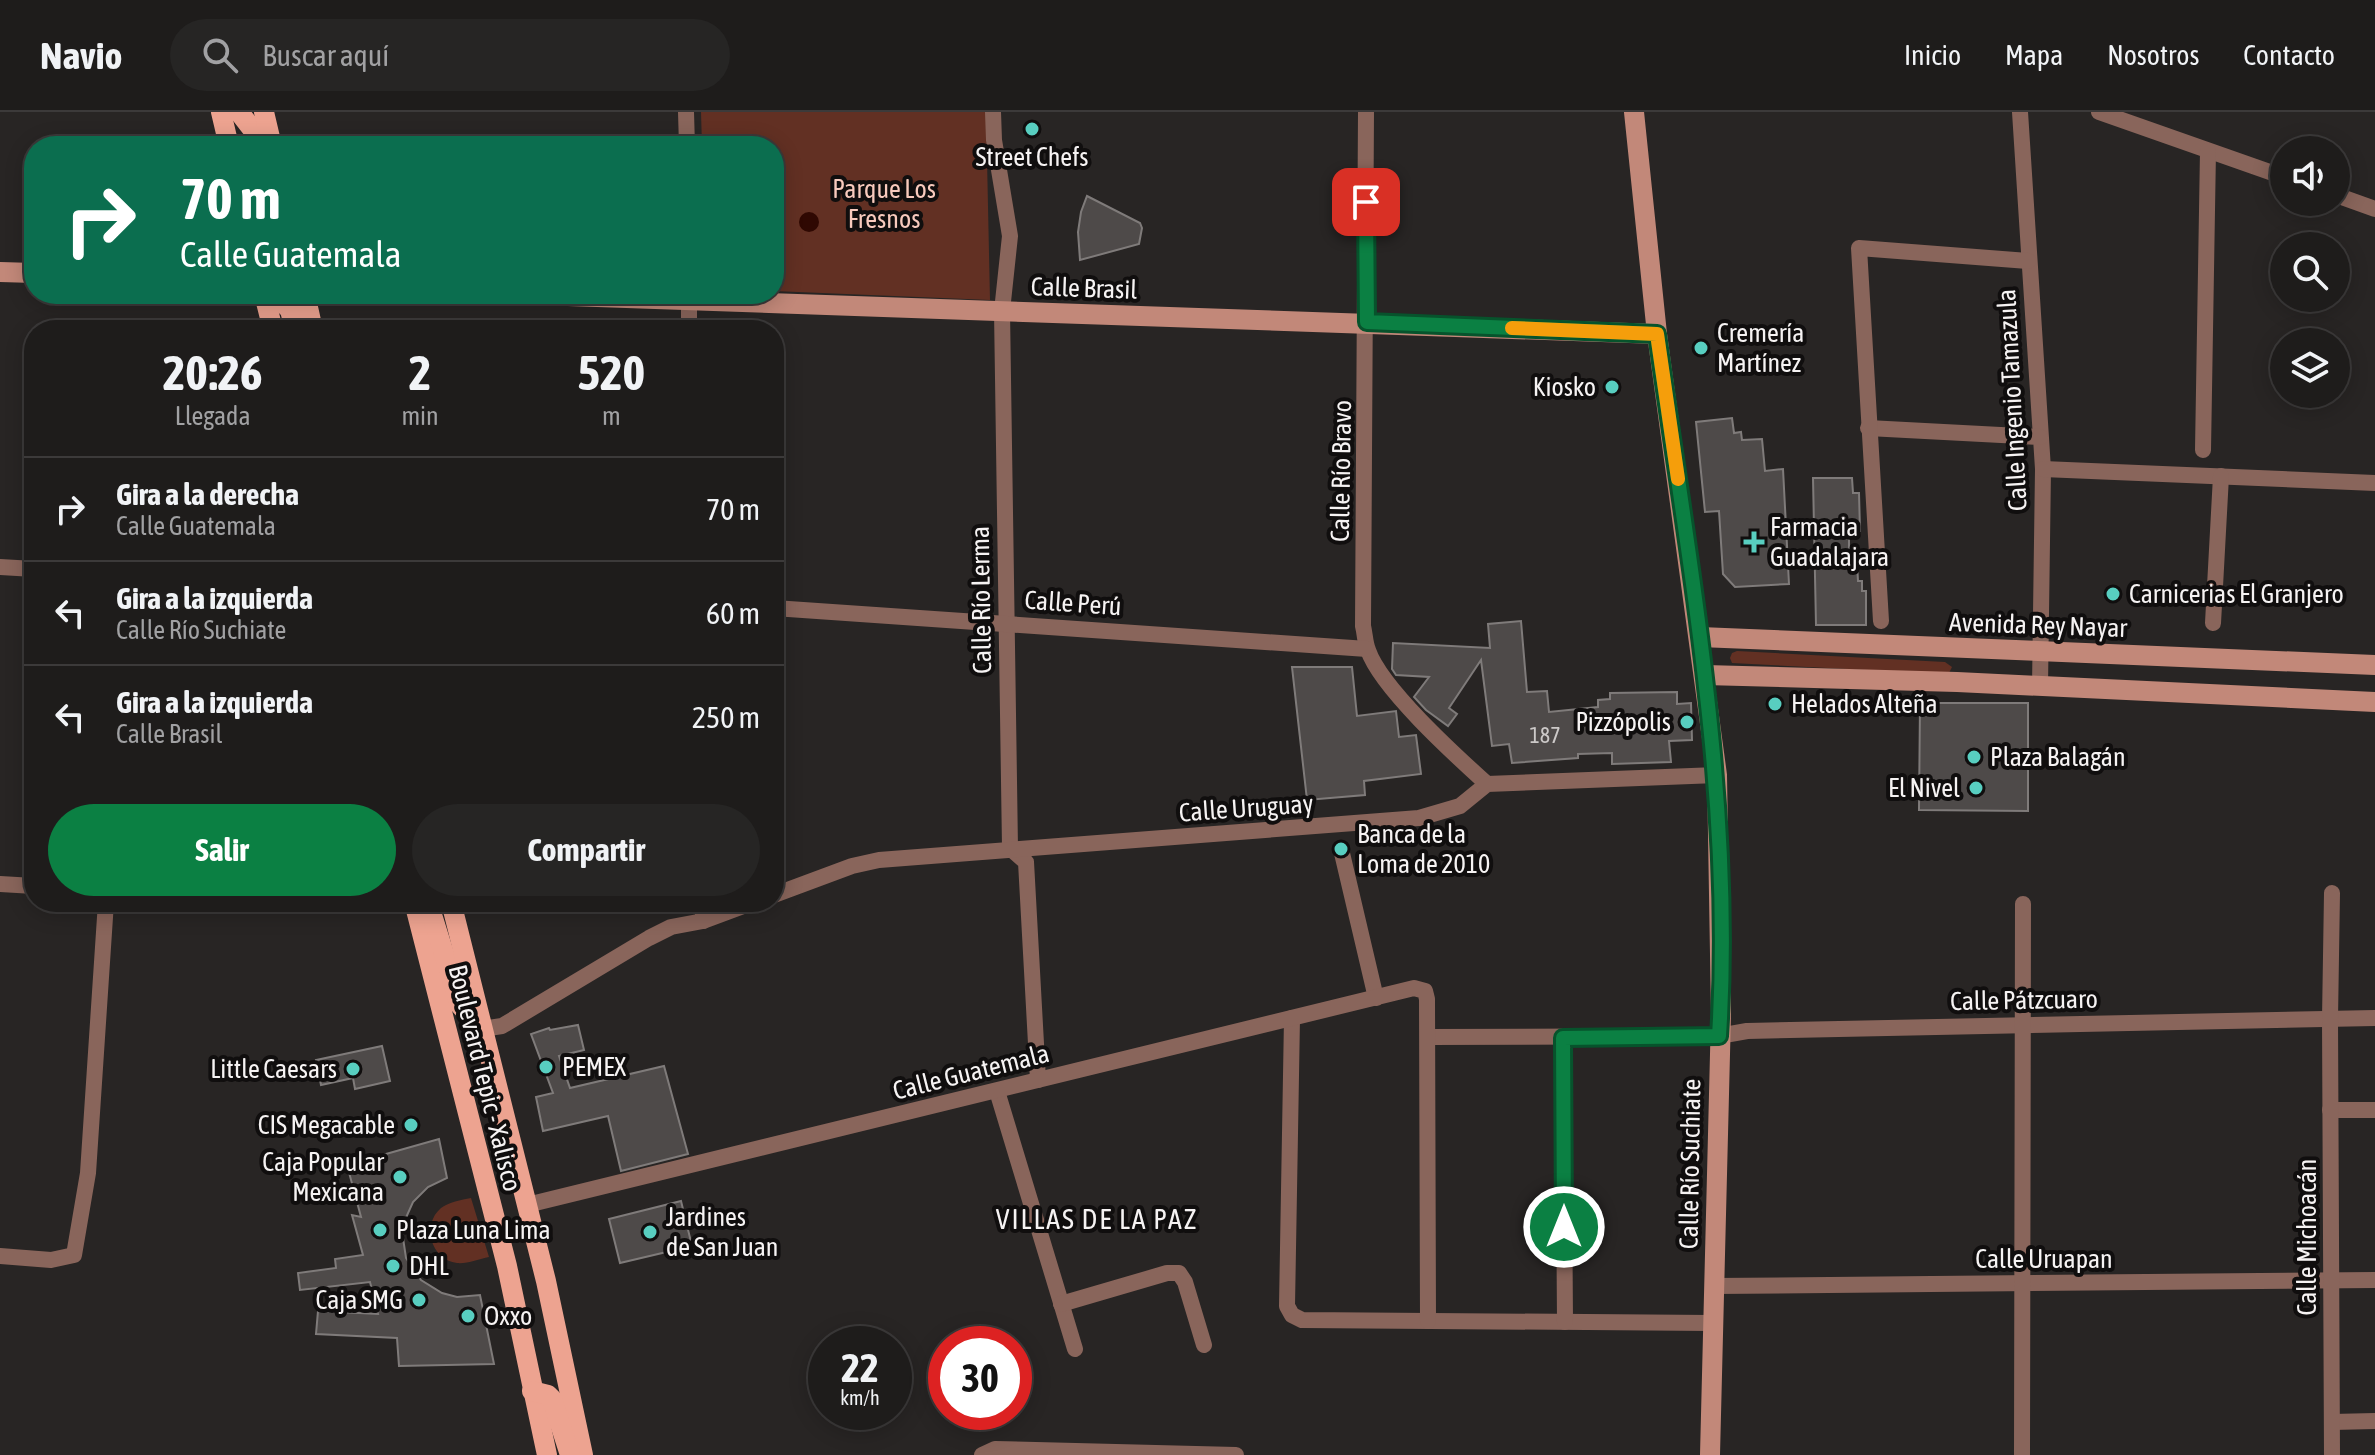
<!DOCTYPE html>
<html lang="es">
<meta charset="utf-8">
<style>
:root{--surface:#1e1c1b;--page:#262524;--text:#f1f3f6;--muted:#a1a1a3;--line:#3c3a3a;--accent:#0b8043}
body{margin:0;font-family:"Asap Condensed",sans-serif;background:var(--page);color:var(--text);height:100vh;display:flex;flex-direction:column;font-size:30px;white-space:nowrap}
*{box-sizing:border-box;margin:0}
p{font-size:26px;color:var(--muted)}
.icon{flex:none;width:44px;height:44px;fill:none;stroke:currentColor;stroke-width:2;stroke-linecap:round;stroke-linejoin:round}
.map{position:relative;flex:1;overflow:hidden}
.panel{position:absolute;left:24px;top:208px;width:760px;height:592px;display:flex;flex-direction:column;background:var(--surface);border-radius:32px;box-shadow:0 4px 20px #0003,0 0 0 2px var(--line)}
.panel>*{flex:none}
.top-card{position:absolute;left:24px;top:24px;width:760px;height:168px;border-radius:32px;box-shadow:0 4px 20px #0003,0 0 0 2px var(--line);background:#0b6e4f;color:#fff;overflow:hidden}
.fabs{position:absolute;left:2270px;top:24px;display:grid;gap:16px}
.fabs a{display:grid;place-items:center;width:80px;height:80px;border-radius:50%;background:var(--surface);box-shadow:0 4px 20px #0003,0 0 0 2px var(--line);font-size:40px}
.speed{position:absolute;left:808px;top:1214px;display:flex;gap:16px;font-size:40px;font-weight:700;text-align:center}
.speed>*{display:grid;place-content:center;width:104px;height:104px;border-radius:50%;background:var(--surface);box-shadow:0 4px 20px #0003,0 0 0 2px var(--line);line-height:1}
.speed small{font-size:20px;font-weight:400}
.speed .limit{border:12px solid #d22;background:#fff;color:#111}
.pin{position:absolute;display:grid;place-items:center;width:68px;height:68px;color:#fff;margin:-34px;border-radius:16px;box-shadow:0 4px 12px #0006}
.me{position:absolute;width:88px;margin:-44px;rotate:0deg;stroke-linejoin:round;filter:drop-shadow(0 0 6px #0008)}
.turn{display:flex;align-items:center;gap:28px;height:168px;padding:0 24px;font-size:36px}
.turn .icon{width:104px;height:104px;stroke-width:2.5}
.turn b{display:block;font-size:56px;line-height:68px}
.eta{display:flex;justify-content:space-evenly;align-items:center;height:136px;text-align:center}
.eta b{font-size:48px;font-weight:700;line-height:56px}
.action{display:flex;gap:16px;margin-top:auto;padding:16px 24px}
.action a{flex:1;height:92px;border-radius:48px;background:var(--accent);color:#fff;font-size:32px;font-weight:700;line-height:92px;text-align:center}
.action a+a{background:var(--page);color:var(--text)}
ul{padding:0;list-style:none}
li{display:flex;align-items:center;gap:24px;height:104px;padding:0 24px;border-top:2px solid var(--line)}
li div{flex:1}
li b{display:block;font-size:30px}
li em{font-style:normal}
header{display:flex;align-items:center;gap:48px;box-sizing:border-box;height:112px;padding:0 40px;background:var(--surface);border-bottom:2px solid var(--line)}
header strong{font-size:38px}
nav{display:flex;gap:44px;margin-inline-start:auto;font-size:28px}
.search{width:560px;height:72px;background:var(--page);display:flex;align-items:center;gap:20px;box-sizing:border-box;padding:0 28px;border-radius:44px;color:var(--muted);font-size:30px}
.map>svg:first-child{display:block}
</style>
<header>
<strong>Navio</strong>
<div class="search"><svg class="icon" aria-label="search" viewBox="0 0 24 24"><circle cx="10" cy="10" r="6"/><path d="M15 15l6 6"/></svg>Buscar aquí</div>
<nav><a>Inicio</a><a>Mapa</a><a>Nosotros</a><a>Contacto</a></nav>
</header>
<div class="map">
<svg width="2375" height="1343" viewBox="0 0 2375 1343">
<rect width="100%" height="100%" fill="#282524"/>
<g fill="#623023">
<polygon points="701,0 986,0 990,188 774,179 774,34 702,34"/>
<polygon points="1737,539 1945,550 1952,555 1949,561 1945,562 1732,551 1730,546 1732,541"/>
<path d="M471 1086 489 1145C479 1147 467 1152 457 1151 431 1148 421 1113 441 1096 449 1090 461 1088 471 1086Z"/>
</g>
<circle fill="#2f0802" cx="809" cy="110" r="10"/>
<g fill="#4e4a49" stroke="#7f7b7a" stroke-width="2">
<polygon points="1087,84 1140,111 1142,116 1139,132 1080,148 1078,120 1081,100"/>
<polygon points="1732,306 1734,321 1741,320 1742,328 1762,327 1765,359 1783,357 1789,472 1735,475 1723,462 1719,399 1705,400 1696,310"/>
<polygon points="1813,366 1852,366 1853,381 1859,381 1860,419 1849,419 1849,451 1857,451 1858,469 1862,469 1862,479 1866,479 1866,513 1816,513"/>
<polygon points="1521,509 1527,580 1547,579 1549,600 1598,595 1598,588 1610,587 1610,581 1677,580 1677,592 1691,591 1692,628 1669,629 1671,650 1612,652 1612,641 1578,642 1578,646 1512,651 1509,632 1492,634 1481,548 1449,596 1457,602 1448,614 1426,598 1414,585 1429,565 1396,563 1392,557 1393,531 1490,536 1488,512"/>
<polygon points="1292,555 1352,555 1357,604 1396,599 1399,625 1416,623 1421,662 1364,669 1365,683 1307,688"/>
<polygon points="1920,591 2028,591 2028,699 1919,698"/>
<polygon points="578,913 584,938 559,944 570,976 664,954 688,1042 621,1059 608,1004 543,1019 536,985 553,981 531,922 549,916 550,918"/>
<polygon points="382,934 390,969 355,977 353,966 321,973 316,948"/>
<polygon points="439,1027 447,1066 428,1075 413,1090 404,1110 403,1126 406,1146 421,1168 442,1181 457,1185 480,1183 494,1252 399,1254 397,1226 316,1222 318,1199 378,1202 370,1170 300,1178 298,1161 336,1156 335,1147 363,1143 352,1103 361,1105 347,1053"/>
<polygon points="681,1089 692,1134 620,1151 609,1107"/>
</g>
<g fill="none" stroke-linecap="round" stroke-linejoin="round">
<g stroke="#89655b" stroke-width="16">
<polyline points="686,0 687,34"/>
<polyline points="993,0 994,28 1010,124 1002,199 1010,736 1026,750 1038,968"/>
<path d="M1366 0 1363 514C1365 522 1365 531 1368 538 1381 576 1455 643 1487 672"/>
<polyline points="2020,0 2043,357 2040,574"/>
<polyline points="2099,0 2284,65"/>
<polyline points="2336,83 2375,97"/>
<polyline points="689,182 689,218"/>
<polyline points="1868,316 2040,325"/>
<polyline points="2203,338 2208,39"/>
<polyline points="2043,357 2375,371"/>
<polyline points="0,455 34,457"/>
<polyline points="774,496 1367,537"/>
<polyline points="1881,509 1859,136 2028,149"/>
<polyline points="2213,511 2221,364"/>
<polyline points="1341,737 1376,886"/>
<polyline points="0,772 34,774"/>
<polyline points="774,783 852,754 879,748 1419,706 1460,694 1487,672 1717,663"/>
<polyline points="703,790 703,809"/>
<polyline points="1292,906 1287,1194 1292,1203 1302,1208 1712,1211"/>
<polyline points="482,917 502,914 649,826 671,815 703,809 754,790"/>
<polyline points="1428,925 1719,924 1747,919 2375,906"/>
<polyline points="1563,926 1565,1210"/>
<polyline points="997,979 1075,1237"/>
<polyline points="2330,998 2375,998"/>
<polyline points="527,1093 1414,876 1425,879 1427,887 1428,1209"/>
<polyline points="0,1144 51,1148 74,1143 88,1061 106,790"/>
<polyline points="1713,1174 2375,1168"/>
<polyline points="1061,1192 1167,1161 1179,1161 1185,1170 1204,1233"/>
<polyline points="2332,1310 2375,1309"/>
<polyline points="982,1343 995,1337 1236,1343"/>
<polyline points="2022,1343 2023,792"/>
<polyline points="2332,1343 2330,907 2332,781"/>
</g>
<g stroke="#c28879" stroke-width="20">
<polyline points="1634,0 1657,222 1717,663 1721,902 1710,1343"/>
<polyline points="0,160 34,161"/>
<polyline points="510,182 1657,222"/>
<polyline points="1700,525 2375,553"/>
<polyline points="1705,563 1957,570 2375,590"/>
</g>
<g stroke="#eda390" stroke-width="20">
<polyline points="221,0 229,34"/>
<polyline points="239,0 253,18 256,34"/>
<polyline points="264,0 272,34"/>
<polyline points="264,182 273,218"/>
<polyline points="274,182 290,198 295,218"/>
<polyline points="305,182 313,218"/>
<polyline points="414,790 507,1154 547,1343"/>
<polyline points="428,790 460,893 479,914"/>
<polyline points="451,790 546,1169 583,1343"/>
<polyline points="532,1279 548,1283 552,1287 570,1343"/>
</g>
</g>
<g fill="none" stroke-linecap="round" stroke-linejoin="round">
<g stroke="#07532c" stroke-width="20">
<path id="route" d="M1366 90 1367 210 1657 222C1689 454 1734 688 1719 924L1563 926 1564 1115"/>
</g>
<use href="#route" stroke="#0b8043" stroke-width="14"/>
<polyline stroke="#f59e0b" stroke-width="14" points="1512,216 1657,222 1678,367"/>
</g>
<g fill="#58cec0" stroke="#100e0e" stroke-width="3">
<circle cx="1032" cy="17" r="8"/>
<circle cx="1701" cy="236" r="8"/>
<circle cx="1612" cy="275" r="8"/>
<path d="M1750 418h8v8h8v8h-8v8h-8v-8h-8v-8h8z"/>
<circle cx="2113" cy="482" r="8"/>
<circle cx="1775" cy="592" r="8"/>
<circle cx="1687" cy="610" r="8"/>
<circle cx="1974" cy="645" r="8"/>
<circle cx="1976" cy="676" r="8"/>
<circle cx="1341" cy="737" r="8"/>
<circle cx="546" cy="955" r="8"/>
<circle cx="353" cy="957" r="8"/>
<circle cx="411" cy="1013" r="8"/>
<circle cx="400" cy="1065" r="8"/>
<circle cx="380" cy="1118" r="8"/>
<circle cx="650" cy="1120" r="8"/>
<circle cx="393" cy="1154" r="8"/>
<circle cx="419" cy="1188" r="8"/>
<circle cx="468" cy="1204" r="8"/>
</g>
<g text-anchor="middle" stroke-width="8" stroke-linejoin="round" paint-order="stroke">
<g font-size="22" fill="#ccc9c8">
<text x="1545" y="631">187</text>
</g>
<g font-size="26" fill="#f6f3f3" stroke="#100e0e" text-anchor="start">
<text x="1032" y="54" text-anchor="middle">Street Chefs</text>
<text x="1717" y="230">Cremería<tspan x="1717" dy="30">Martínez</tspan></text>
<text x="1596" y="284" text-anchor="end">Kiosko</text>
<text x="1770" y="424">Farmacia<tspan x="1770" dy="30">Guadalajara</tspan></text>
<text x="2129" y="491">Carnicerias El Granjero</text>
<text x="1791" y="601">Helados Alteña</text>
<text x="1671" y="619" text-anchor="end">Pizzópolis</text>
<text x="1990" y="654">Plaza Balagán</text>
<text x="1960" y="685" text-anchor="end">El Nivel</text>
<text x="1357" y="731">Banca de la<tspan x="1357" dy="30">Loma de 2010</tspan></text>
<text x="562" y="964">PEMEX</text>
<text x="337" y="966" text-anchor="end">Little Caesars</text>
<text x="395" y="1022" text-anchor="end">CIS Megacable</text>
<text x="384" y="1059" text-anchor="end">Caja Popular<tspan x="384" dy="30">Mexicana</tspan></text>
<text x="666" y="1114">Jardines<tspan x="666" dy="30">de San Juan</tspan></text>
<text x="396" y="1127">Plaza Luna Lima</text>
<text x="409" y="1163">DHL</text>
<text x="403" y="1197" text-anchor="end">Caja SMG</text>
<text x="484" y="1213">Oxxo</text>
</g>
<g font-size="26" fill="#f8cabd" stroke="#100e0e">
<text x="884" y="86">Parque Los<tspan x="884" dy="30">Fresnos</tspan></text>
</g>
<g font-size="26" fill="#f6f3f3" stroke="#100e0e">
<text transform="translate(1084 176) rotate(2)" y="9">Calle Brasil</text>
<text transform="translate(2012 288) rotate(-93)" y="9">Calle Ingenio Tamazula</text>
<text transform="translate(1341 359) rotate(-89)" y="9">Calle Río Bravo</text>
<text transform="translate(981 488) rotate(-91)" y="9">Calle Río Lerma</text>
<text transform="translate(1073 491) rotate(4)" y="9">Calle Perú</text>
<text transform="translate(2038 513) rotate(2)" y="9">Avenida Rey Nayar</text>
<text transform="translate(1246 696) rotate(-4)" y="9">Calle Uruguay</text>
<text transform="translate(2024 888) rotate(-1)" y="9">Calle Pátzcuaro</text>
<text transform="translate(971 960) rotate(-14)" y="9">Calle Guatemala</text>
<text transform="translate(485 966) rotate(76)" y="9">Boulevard Tepic - Xalisco</text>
<text transform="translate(1690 1052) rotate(-89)" y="9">Calle Río Suchiate</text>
<text transform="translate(2307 1125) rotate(-90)" y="9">Calle Michoacán</text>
<text x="2044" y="1156">Calle Uruapan</text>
</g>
<g font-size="28" letter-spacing="2" fill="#f6f3f3" stroke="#100e0e">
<text x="1097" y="1117">VILLAS DE LA PAZ</text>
</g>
</g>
</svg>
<div class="fabs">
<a><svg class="icon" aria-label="sound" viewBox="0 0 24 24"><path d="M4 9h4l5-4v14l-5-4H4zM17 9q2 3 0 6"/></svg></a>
<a><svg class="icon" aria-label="search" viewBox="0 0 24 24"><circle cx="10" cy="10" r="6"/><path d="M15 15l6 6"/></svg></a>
<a><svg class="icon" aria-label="layers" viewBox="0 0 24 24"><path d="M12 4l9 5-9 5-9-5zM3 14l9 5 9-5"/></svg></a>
</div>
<div class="speed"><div>22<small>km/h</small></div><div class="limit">30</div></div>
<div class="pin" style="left:1366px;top:90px;background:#d93025"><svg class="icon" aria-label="arrive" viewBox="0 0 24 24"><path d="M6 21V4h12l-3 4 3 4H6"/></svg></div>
<svg class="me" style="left:1564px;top:1115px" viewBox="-20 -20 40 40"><circle r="17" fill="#0b8043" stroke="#fff" stroke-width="3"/><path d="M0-11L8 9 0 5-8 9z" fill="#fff"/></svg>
<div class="top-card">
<div class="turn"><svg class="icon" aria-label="right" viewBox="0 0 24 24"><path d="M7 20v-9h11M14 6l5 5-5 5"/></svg><div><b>70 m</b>Calle Guatemala</div></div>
</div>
<section class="panel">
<div class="eta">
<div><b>20:26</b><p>Llegada</p></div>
<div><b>2</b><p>min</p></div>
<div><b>520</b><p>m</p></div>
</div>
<ul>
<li><svg class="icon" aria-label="right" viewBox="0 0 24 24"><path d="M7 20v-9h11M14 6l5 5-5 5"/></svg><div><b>Gira a la derecha</b><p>Calle Guatemala</p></div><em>70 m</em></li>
<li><svg class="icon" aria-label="left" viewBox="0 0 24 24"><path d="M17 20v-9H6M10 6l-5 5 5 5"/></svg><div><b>Gira a la izquierda</b><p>Calle Río Suchiate</p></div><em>60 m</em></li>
<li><svg class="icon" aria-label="left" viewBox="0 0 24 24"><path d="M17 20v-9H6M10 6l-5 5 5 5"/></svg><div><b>Gira a la izquierda</b><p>Calle Brasil</p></div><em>250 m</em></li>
</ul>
<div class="action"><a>Salir</a><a>Compartir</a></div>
</section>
</div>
